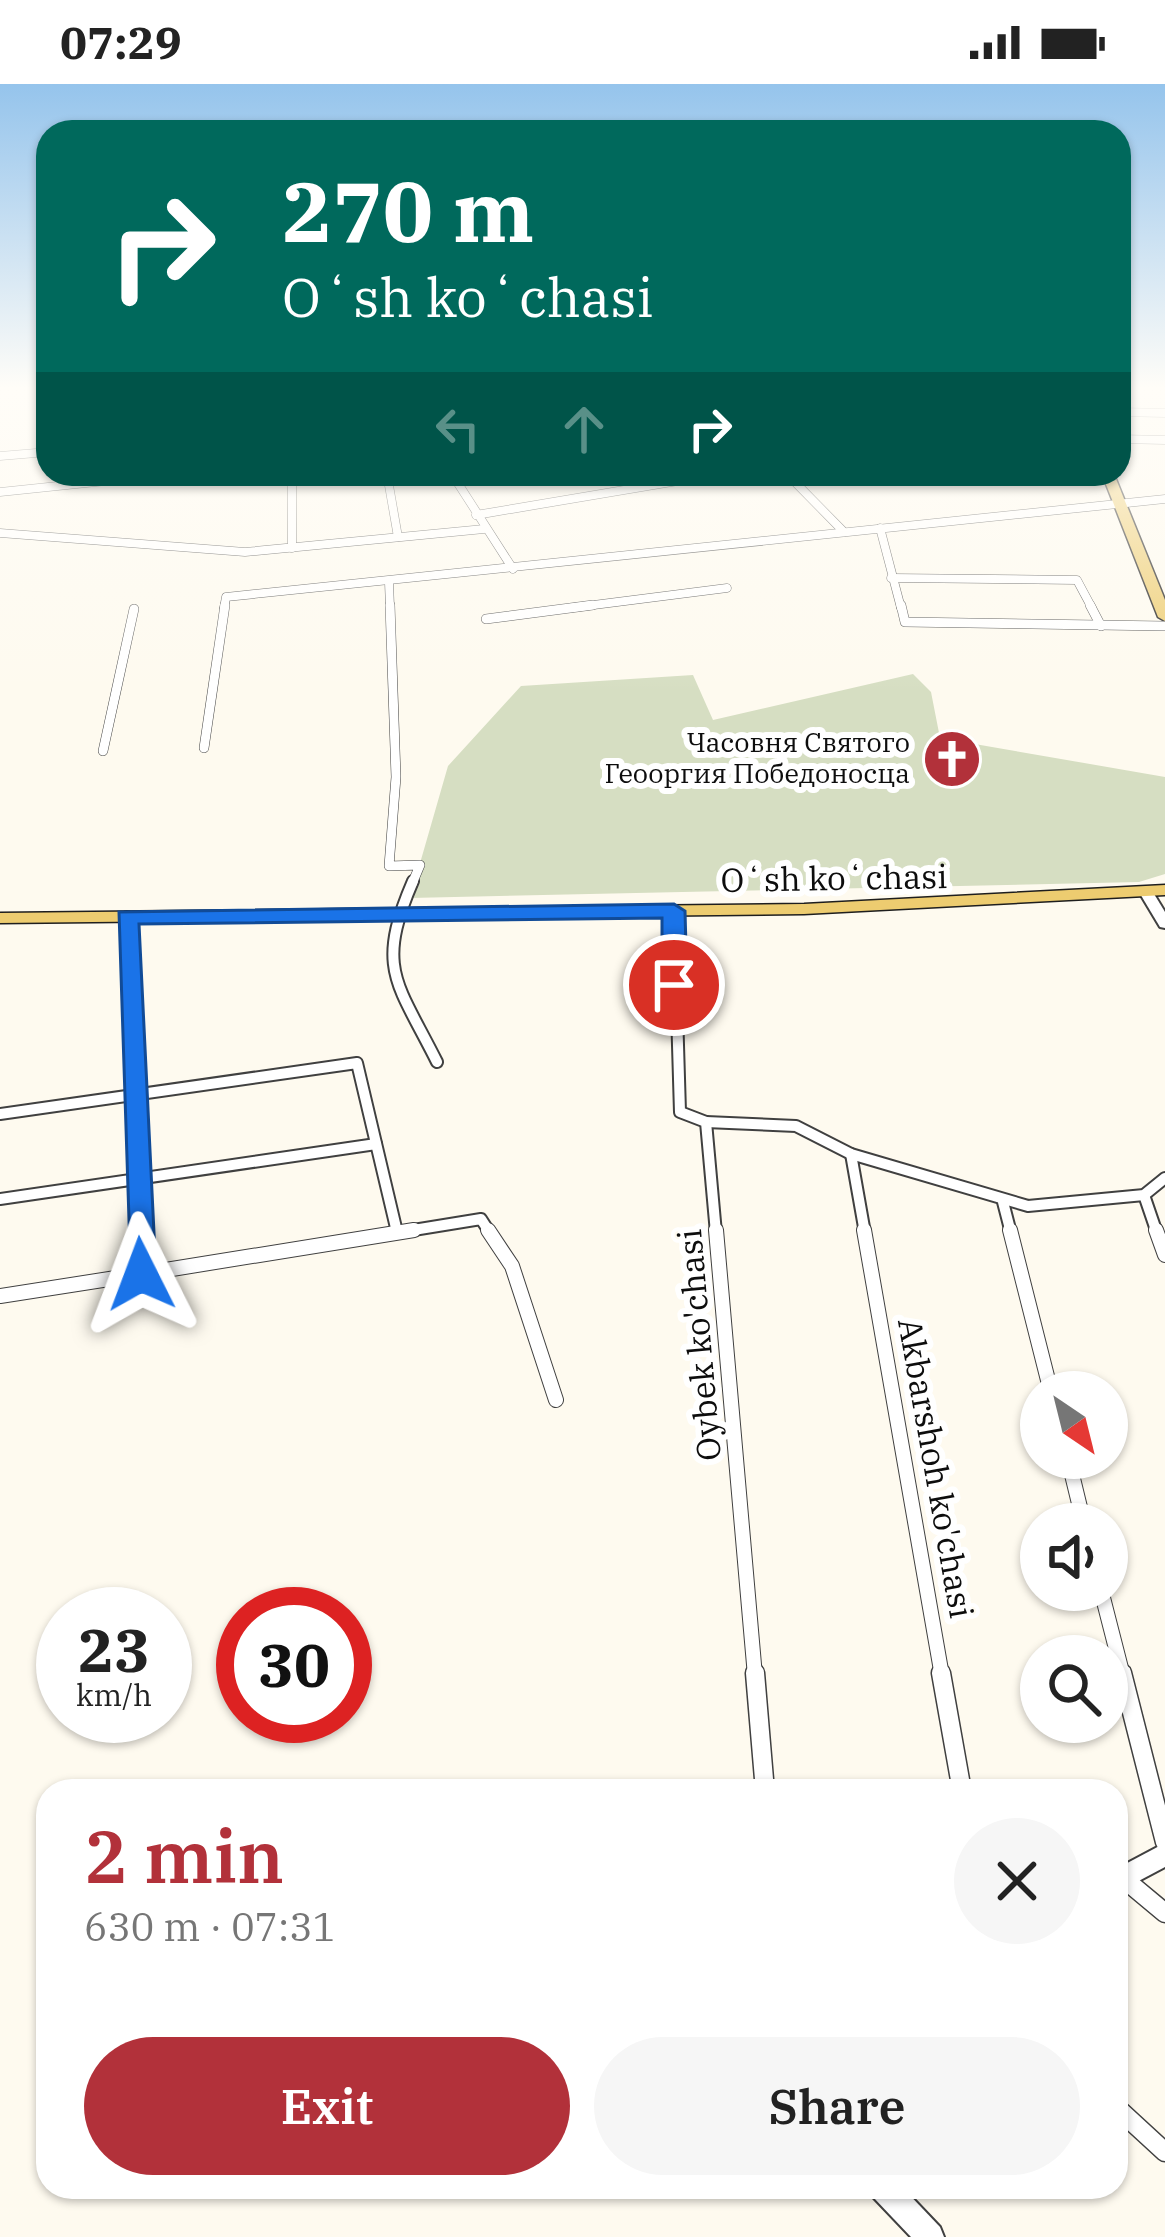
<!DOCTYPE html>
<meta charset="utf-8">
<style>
:root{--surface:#fff;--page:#f6f6f6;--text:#222;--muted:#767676;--accent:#b2313a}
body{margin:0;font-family:"IBM Plex Serif",serif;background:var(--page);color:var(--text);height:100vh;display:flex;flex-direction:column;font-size:45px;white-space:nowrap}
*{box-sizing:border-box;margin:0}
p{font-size:39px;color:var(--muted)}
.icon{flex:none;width:66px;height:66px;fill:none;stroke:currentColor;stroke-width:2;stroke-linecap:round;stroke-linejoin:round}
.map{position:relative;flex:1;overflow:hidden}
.details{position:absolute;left:36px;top:1695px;width:1092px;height:420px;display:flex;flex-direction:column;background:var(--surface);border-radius:36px;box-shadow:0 3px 9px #0004}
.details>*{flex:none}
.top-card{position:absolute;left:36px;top:36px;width:1095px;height:366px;border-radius:36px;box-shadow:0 3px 9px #0004;background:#00695c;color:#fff;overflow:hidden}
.needle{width:78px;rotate:145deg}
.fabs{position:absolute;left:1020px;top:1287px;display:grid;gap:24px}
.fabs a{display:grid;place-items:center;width:108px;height:108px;border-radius:50%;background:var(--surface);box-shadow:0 3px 9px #0004;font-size:60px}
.speed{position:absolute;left:36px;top:1503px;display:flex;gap:24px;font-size:60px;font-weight:700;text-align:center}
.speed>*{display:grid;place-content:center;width:156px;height:156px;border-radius:50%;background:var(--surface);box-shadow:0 3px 9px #0004;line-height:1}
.speed small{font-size:30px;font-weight:400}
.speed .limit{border:18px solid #d22;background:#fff;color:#111}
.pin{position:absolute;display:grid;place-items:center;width:102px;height:102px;color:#fff;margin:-51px;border:6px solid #fff;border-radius:50%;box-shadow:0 3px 12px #0007}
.me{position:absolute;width:132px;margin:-66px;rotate:357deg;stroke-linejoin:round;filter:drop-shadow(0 0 9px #0008)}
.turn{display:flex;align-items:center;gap:42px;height:252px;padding:0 48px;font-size:54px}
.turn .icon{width:156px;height:156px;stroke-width:2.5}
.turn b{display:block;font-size:84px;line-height:102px}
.lanes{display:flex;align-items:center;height:114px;padding:0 48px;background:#0003;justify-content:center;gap:60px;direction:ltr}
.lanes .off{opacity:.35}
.round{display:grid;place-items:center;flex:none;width:126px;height:126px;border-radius:63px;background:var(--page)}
.summary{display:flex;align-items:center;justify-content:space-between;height:204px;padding:0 48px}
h1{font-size:72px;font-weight:600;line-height:90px;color:var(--accent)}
.cta{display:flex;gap:24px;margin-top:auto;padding:24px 48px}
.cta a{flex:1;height:138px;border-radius:72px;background:var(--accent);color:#fff;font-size:48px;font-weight:600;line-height:138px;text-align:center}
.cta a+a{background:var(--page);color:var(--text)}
.status{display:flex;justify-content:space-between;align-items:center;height:84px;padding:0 60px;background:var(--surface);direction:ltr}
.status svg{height:33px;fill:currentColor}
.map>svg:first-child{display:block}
</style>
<div class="status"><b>07:29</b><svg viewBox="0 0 49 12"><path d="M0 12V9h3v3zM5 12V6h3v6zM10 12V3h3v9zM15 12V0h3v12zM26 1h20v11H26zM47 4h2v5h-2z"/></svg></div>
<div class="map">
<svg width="1165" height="2153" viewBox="0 0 1165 2153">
<rect width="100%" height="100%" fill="#fefaef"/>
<polygon fill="#d6dec2" points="913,590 931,608 940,654 1165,693 1165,790 1139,798 410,814 448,682 521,602 693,591 713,636"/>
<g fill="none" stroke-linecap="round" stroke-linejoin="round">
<g stroke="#404040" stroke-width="9">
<g id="minor-far4">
<polyline points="1119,328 1165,329"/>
<polyline points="1119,355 1165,356"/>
<polyline points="0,372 48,368"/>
<polyline points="292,390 292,464"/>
<polyline points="387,390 398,453"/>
<polyline points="452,390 513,485"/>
<polyline points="787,390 844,448"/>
<polyline points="0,408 115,396"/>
<polyline points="476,431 719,390"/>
<polyline points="880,444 901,524"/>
<polyline points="0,449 245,468 484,445"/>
<polyline points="891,494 1077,496 1092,524"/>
<polyline points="389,498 390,524"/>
<polyline points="224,524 226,513 1165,415"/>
<polyline points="570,524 727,504"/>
</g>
</g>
<g stroke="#404040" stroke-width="10">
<g id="minor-far3">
<polyline points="390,521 396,693 389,782 420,781 412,800"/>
<polyline points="901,521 905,538 1165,542"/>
<polyline points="1090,521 1101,542"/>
<polyline points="486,535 593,521"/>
<polyline points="204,664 225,521"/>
<polyline points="103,667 134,525"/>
</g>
</g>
<g stroke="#404040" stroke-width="14">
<g id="minor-far2">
<path d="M413 797C375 885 397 898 437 978"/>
<polyline points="674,827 680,1028 706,1038 716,1149"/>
<polyline points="127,833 139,1149"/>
<polyline points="0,1030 357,979 397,1148"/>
<polyline points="706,1038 796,1042 851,1070 1028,1122 1144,1111 1165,1094"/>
<polyline points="851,1070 865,1149"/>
<polyline points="1144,1111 1157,1149"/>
<polyline points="0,1115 376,1060"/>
<polyline points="1003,1118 1011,1149"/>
<polyline points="395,1149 481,1135 490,1149"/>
</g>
</g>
<g stroke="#404040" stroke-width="16">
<g id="minor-far1">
<polyline points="139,1146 141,1190 414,1146"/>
<polyline points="488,1146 512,1182 556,1316"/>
<polyline points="716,1146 755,1592"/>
<polyline points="864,1146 942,1592"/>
<polyline points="1010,1146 1051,1308"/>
<polyline points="1156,1146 1165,1171"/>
<polyline points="0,1212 141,1190"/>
<polyline points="1068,1374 1084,1440"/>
<polyline points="1101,1506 1123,1592"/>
</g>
</g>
<g stroke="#404040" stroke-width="21">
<g id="minor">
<polyline points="755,1589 765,1707"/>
<polyline points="941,1589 962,1707"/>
<polyline points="1122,1589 1165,1758"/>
<polyline points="1123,1794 1165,1829"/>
<polyline points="1116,2023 1165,2068"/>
</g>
</g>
<g stroke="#404040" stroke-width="4">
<g id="tertiary">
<polygon points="1146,804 1151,805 1165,828 1165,844 1160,843 1139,808"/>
<polygon points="1165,1759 1165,1783 1116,1809 1116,1785"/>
<polygon points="869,2103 902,2103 940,2143 944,2153 911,2153 873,2113"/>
</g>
</g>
<g stroke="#1e1e1e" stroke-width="3">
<g id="primary">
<polygon points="1102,390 1114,390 1165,516 1165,537 1158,533"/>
<polygon points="1165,801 1165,811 804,830 0,839 0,829 804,820"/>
</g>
</g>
<use href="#minor-far4" stroke="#fff" stroke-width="8"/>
<use href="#minor-far3" stroke="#fff" stroke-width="9"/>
<use href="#minor-far2" stroke="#fff" stroke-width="10"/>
<use href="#minor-far1" stroke="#fff" stroke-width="14"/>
<use href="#minor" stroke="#fff" stroke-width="18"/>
<use href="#tertiary" fill="#fff" fill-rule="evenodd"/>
<use href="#primary" fill="#edcc70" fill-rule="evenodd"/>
</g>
<linearGradient id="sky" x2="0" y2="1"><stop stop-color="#95c4ec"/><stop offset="0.5" stop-color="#fffdf8"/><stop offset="1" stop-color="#fffdf8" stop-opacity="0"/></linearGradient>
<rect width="1165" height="607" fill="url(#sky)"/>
<polygon fill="#1a73e8" stroke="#114b97" stroke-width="3" points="674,820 685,827 687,901 674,908 662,901 662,834 139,840 156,1190 151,1197 131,1197 119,828"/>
<defs>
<g id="church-disc" transform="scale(3)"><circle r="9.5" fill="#b2313a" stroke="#fff"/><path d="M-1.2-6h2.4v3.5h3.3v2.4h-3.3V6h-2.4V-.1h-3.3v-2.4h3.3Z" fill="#fff"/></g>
</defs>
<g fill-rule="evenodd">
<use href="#church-disc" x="952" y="675"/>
</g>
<g text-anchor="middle" stroke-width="12" stroke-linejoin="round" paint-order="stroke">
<g font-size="27" fill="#0d0d0d" stroke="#fff" text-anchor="end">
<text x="910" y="668">Часовня Святого<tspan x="910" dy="31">Геооргия Победоносца</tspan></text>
</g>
<g font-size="33" fill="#0d0d0d" stroke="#fff">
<text transform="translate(834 794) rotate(-1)" y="12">Oʻsh koʻchasi</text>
<text transform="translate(699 1261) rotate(-95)" y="12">Oybek ko'chasi</text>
<text transform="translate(936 1384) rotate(80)" y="12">Akbarshoh ko'chasi</text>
</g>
</g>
</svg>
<div class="fabs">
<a><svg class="needle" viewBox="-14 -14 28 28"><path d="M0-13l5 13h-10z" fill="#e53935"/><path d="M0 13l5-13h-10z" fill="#767676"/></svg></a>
<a><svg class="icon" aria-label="sound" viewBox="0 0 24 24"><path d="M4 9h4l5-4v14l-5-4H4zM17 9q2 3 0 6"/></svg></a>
<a><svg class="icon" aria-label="search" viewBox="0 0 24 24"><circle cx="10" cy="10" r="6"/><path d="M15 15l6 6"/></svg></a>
</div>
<div class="speed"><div>23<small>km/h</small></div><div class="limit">30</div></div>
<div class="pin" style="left:674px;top:901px;background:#d93025"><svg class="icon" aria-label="arrive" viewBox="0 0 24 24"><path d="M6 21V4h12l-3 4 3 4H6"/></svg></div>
<svg class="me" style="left:141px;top:1190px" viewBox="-20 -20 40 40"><path d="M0-17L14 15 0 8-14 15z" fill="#1a73e8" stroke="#fff" stroke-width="4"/></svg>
<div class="top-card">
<div class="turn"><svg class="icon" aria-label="right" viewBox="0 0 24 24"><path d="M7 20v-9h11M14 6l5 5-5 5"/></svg><div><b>270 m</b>Oʻsh koʻchasi</div></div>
<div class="lanes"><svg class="icon off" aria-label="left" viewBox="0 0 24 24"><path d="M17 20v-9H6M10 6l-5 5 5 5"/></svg><svg class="icon off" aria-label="ahead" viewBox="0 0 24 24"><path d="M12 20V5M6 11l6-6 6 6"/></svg><svg class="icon" aria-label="right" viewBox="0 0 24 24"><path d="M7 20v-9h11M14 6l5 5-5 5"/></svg></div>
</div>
<section class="details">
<div class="summary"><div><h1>2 min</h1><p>630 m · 07:31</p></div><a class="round"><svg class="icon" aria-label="close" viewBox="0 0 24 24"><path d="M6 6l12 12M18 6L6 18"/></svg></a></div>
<div class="cta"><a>Exit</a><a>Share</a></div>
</section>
</div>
